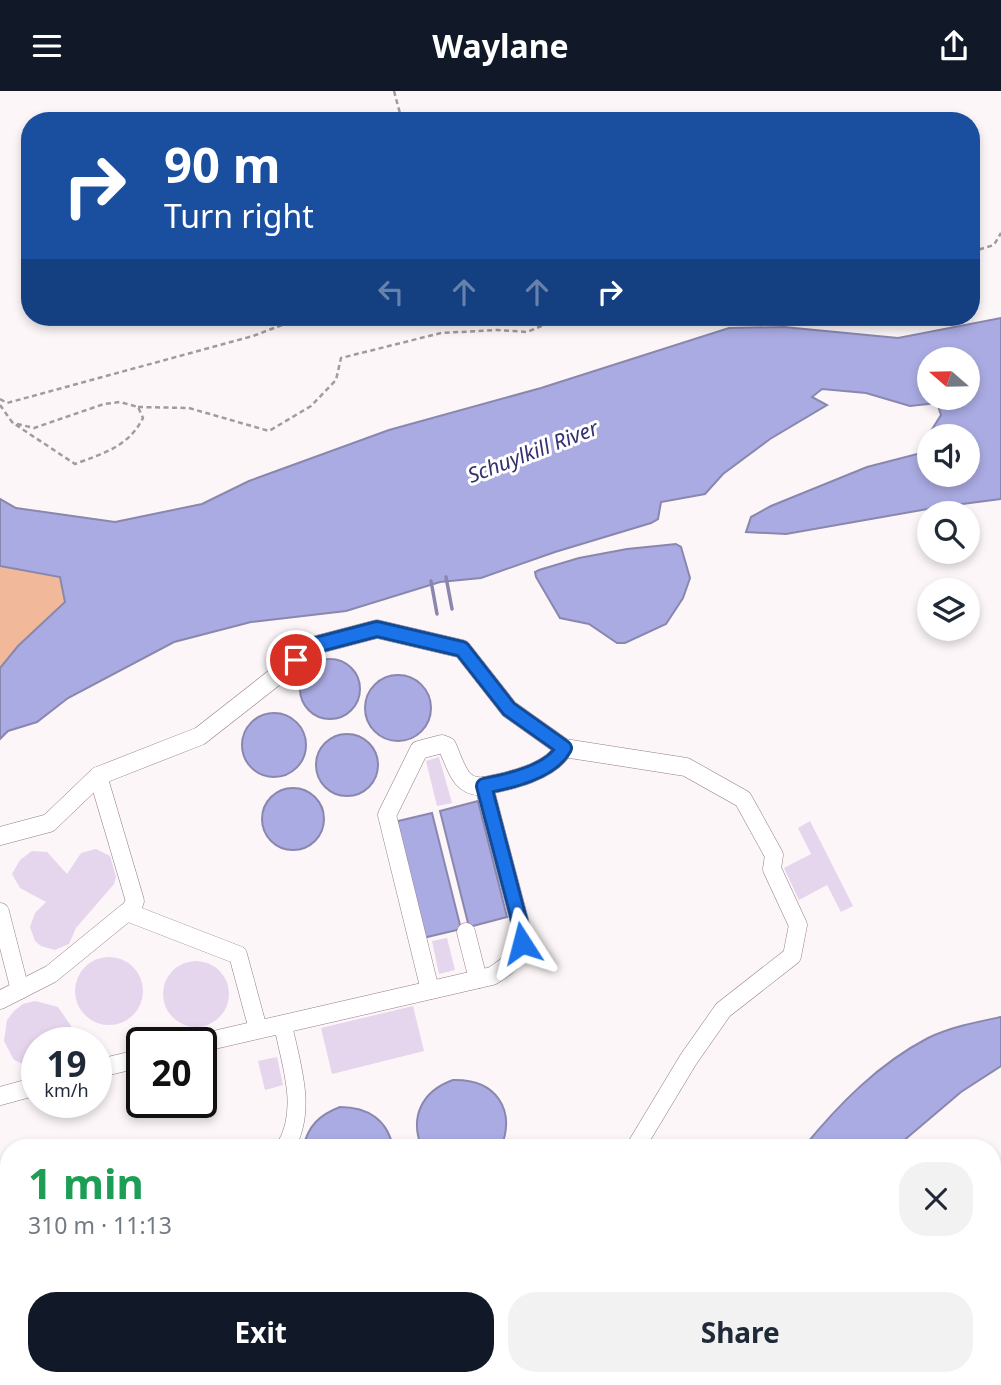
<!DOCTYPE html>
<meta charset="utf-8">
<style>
:root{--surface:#fff;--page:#f2f2f3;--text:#1f2937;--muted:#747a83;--accent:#111827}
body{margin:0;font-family:"Noto Sans",sans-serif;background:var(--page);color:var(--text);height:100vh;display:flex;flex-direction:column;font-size:26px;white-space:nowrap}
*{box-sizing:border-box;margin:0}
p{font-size:23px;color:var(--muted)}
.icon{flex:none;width:38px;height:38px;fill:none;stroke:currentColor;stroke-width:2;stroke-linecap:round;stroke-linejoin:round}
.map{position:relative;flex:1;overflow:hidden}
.details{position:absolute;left:0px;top:1048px;width:1001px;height:247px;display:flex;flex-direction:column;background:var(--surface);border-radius:28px 28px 0 0;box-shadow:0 4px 10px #0003}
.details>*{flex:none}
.top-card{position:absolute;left:21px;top:21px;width:959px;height:214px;border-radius:28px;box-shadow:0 4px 10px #0003;background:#1a4fa0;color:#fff;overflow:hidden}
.needle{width:46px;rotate:290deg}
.controls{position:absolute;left:917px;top:256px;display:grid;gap:14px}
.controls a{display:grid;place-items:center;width:63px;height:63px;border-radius:50%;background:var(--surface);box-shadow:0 4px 10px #0003;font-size:35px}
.speed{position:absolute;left:21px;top:936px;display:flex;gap:14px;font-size:35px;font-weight:700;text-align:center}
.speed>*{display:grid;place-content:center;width:91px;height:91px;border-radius:50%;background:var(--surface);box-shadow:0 4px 10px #0003;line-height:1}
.speed small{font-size:18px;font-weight:400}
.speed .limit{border:4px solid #111;border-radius:10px;background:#fff;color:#111}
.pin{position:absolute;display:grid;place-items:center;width:60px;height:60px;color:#fff;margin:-30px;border:4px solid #fff;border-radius:50%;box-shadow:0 2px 7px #0007}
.me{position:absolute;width:77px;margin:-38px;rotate:351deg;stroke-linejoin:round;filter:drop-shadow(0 0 5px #0008)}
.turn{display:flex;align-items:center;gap:24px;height:147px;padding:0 28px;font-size:32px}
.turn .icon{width:91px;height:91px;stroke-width:2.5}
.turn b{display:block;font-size:49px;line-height:60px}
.lanes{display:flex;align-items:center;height:66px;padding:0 28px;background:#0003;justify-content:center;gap:35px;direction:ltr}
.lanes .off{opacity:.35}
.round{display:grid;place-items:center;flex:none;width:74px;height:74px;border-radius:28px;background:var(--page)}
.head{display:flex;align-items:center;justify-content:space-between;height:119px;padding:0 28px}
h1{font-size:42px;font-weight:700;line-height:52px;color:#1e9e55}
.action{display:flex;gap:14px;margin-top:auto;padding:14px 28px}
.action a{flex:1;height:80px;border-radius:28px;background:var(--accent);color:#fff;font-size:28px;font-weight:700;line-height:80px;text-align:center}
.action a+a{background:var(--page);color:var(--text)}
header{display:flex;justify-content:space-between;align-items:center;height:91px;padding:0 28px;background:var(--accent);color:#fff;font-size:32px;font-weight:700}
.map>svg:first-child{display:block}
</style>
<header><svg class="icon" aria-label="menu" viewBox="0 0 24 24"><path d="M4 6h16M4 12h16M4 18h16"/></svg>Waylane<svg class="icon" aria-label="share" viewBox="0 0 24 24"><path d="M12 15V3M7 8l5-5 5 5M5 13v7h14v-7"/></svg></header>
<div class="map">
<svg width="1001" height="1294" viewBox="0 0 1001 1294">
<rect width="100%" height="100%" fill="#fcf6f8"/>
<polygon fill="#f1b99a" points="0,475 60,486 65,512 18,555 0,577"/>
<g fill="#aaabe2" stroke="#8a87af" stroke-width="2" fill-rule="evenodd">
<path d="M1001 227V408L939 416 786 443 746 441 751 426 771 415 867 376 929 360V343L941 324 937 312 910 315 866 302 822 298 812 306 827 314 770 348 723 383 705 403 661 411 658 428 651 432 555 461 481 487 440 491 346 520 251 531 174 551 68 607 37 631 8 640 0 648V577L18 555 65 511 60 486 0 475V408L16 417 115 431 202 413 249 390 389 339 541 297 729 237 784 236 898 247ZM929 268H968V306H929ZM929 345H968V383H929Z"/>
<polygon points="676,453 681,456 690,487 683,507 666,533 625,552 617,552 589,533 560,527 536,486 535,481 539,479 579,467 627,458"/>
<circle cx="330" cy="598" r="30"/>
<circle cx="398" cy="617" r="33"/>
<circle cx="274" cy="654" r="32"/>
<circle cx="347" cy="674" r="31"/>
<circle cx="293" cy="728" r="31"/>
<polygon points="478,710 507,826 469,836 440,720"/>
<polygon points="432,722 461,838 423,847 394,731"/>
<path d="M1001 926V975L961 1001 895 1057H803C838 1014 878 973 928 947 951 936 977 931 1001 926Z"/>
<path d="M453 989C496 988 516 1018 501 1057H422C409 1026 422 1000 453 989Z"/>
<path d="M340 1016C368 1016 388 1029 393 1057H303C308 1035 319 1024 340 1016Z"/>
<polygon points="0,1265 9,1267 9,1286 585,1286 552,1294 0,1294"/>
</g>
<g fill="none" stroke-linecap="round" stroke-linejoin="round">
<g stroke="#8a87af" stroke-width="3.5">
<polyline points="446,486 452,518"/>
<polyline points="431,490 437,523"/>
<polyline points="880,1286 881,1294"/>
</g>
</g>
<g fill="#e5d5ed">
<polygon points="439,666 452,712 437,715 426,670"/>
<polygon points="810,730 853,815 841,821 827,794 799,809 784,777 811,763 798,737"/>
<polygon points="96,758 110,765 116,786 114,793 76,837 69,853 55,859 41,855 35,850 30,836 35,822 46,811 20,797 12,783 20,769 32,760 47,761 67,783 81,762"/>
<polygon points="447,847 455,879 439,883 432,850"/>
<circle cx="109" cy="900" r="34"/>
<circle cx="196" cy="903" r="33"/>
<polygon points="35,910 58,916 71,935 72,947 71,952 37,952 37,979 14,969 4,950 7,929 14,920 23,913"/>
<polygon points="413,915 424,960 332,983 321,937"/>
<polygon points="277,966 283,994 265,999 258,970"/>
</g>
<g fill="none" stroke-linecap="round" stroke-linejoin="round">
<g stroke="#977c89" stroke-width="19">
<g id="minor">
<polyline points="98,685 135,810 129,822"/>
<polyline points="0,745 49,732 98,685 200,645 316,554 377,538 462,558 509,618 564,657 686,676 743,708 774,764 772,778 798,834 792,865 723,919 688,969 635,1057"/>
<polyline points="0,821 20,899"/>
<polyline points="466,841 478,888"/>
<path d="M430 899 387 724 419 659 442 653 447 655C456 675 460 698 484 695"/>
<polyline points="0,909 51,883 127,821 238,864 258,938"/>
<path d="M283 934C291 974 308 1019 285 1057"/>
<path d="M201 952 492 885C513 873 522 861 521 836L484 695C510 690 551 681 564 657"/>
<polyline points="96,978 142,967"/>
<polyline points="0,1005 37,995"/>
<polyline points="992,1106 1001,1105"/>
<polyline points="0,1207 6,1229 9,1230"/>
</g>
</g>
<g stroke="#d5d2d3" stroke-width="23">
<polyline id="major" points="995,1294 1001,1286"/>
</g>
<g stroke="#a39a9e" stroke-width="2.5" stroke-dasharray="5 3.5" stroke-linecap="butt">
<polyline points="394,0 402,30"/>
<polyline points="971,161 994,154 1001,142"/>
<polyline points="0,308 7,312 253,245 303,226"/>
<path d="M0 314 12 331 13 332 75 373C104 362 128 356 143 327L138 316 120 311 104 313 34 337 13 332"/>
<polyline points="138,316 189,317 269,340 311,315 336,289 341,267 441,242 497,239 527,241 563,226"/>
</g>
<use href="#minor" stroke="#fff" stroke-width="18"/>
<use href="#major" stroke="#fecbcb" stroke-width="21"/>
</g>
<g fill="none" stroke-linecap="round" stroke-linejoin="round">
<g stroke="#114b97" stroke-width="18">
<path id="route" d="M296 569 316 554 377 538 462 558 509 618 564 657C551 681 510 690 484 695L521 836 522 852"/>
</g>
<use href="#route" stroke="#1a73e8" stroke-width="12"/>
</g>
<g text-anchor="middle" stroke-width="6" stroke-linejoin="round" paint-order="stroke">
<g font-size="21" font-style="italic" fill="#353070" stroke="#fff">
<text transform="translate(533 361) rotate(-21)" y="7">Schuylkill River</text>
</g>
</g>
</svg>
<div class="controls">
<a><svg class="needle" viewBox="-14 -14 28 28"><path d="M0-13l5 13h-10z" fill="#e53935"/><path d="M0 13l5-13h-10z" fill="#747a83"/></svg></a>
<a><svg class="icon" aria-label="sound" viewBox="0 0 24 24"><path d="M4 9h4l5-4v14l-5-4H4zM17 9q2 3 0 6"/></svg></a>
<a><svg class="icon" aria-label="search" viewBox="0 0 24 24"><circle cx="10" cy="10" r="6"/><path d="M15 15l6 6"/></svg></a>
<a><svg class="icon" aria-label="layers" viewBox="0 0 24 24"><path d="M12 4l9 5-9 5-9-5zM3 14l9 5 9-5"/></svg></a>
</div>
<div class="speed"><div>19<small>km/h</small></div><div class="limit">20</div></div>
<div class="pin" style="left:296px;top:569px;background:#d93025"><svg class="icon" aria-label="arrive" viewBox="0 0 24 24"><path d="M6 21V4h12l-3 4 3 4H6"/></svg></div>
<svg class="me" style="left:522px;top:852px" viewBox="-20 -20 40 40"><path d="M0-17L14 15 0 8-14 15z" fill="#1a73e8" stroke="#fff" stroke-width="4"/></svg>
<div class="top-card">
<div class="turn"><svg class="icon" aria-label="right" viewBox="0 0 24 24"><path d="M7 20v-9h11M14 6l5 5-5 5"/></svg><div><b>90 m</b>Turn right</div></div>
<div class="lanes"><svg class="icon off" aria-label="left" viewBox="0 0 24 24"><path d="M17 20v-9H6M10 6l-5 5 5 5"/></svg><svg class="icon off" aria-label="ahead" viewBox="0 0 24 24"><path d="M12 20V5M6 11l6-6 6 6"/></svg><svg class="icon off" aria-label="ahead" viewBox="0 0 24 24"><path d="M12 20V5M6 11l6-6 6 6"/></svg><svg class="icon" aria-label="right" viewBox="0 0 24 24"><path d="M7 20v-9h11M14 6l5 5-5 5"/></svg></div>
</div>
<section class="details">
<div class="head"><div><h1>1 min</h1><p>310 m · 11:13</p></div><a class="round"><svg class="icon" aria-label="close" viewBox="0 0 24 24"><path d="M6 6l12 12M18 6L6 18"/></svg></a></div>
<div class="action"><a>Exit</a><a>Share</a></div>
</section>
</div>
